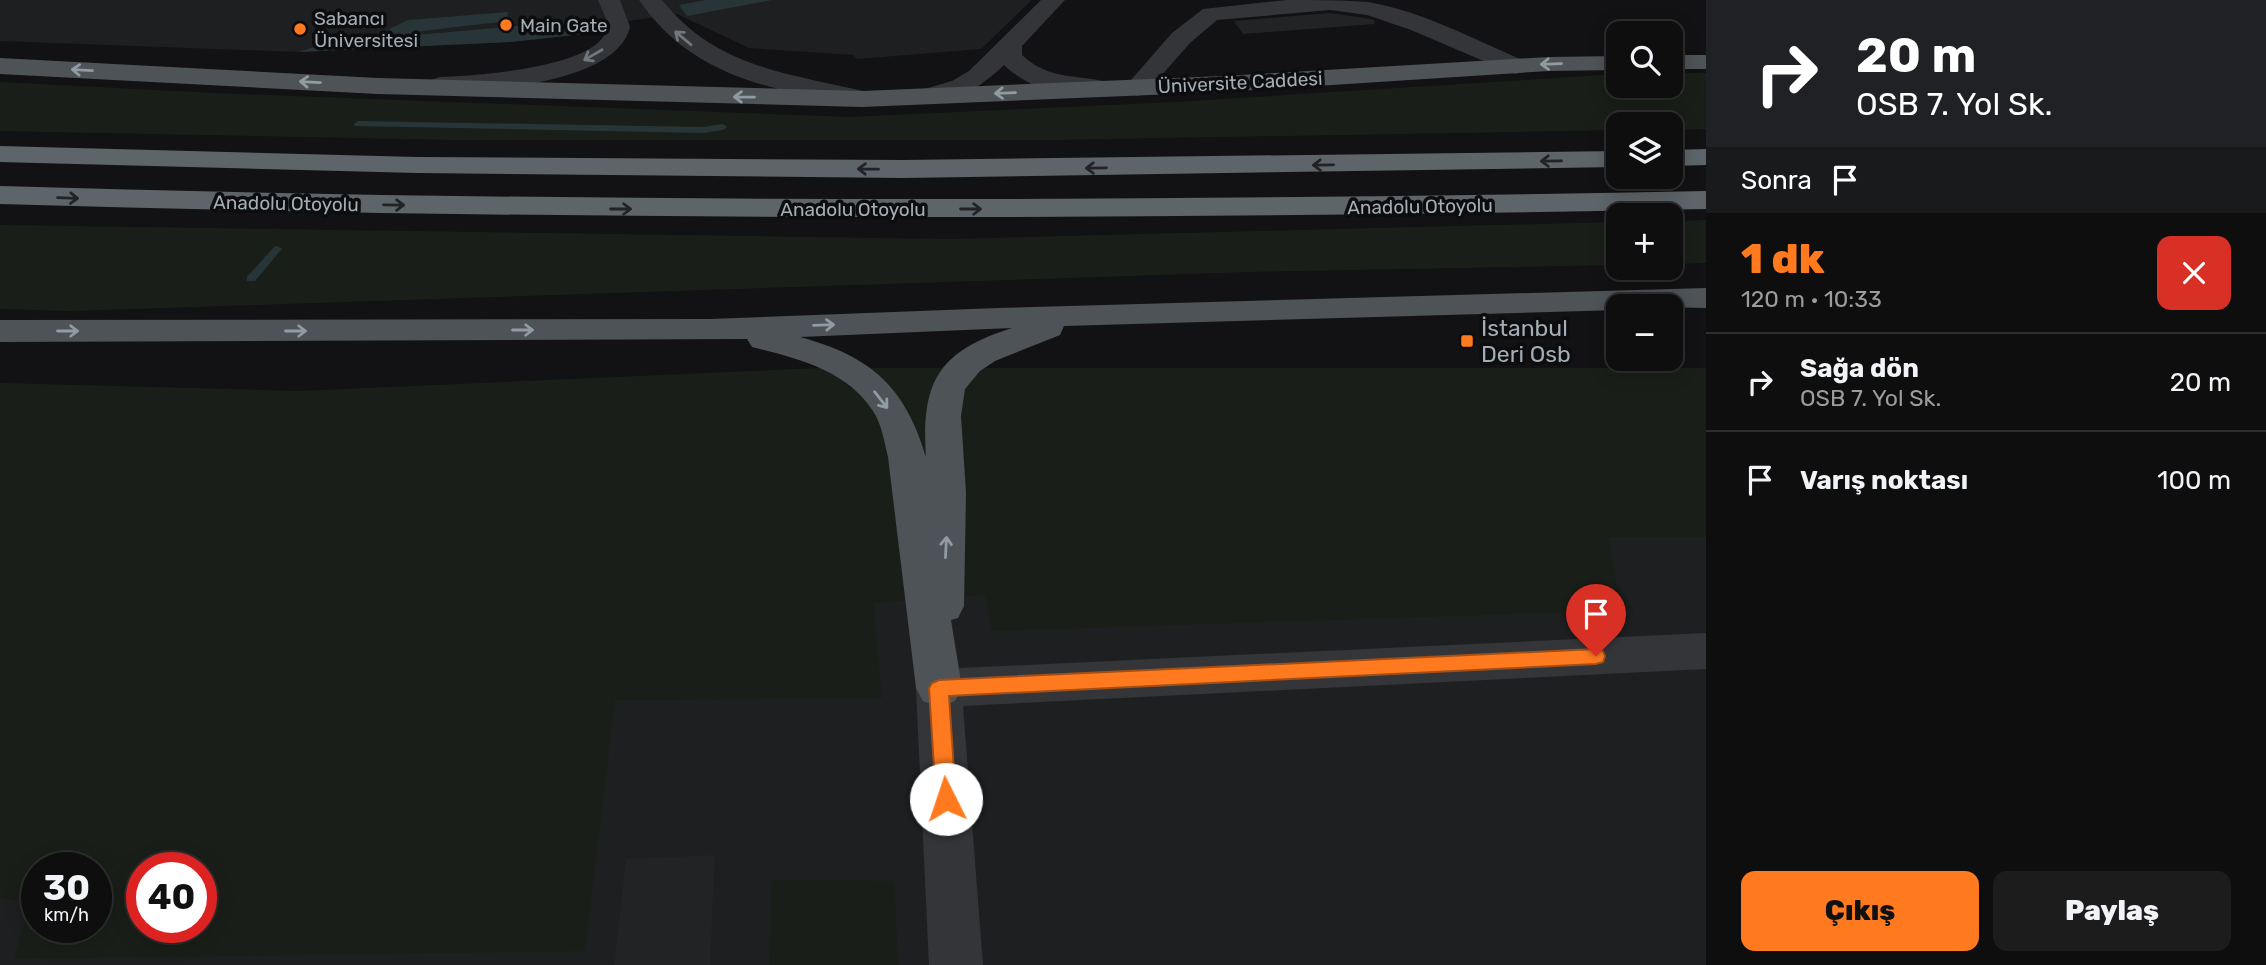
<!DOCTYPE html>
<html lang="tr">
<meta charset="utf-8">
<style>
:root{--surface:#0e0e0f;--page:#1c1c1d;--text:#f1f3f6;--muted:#9b9c9e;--line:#2e2e2f;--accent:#ff7a1f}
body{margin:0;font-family:Rubik,sans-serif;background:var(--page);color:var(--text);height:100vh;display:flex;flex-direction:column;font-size:26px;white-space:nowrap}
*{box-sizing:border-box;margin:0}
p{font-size:23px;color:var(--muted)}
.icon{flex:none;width:38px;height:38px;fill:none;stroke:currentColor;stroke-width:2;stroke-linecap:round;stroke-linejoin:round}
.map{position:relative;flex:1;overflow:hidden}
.side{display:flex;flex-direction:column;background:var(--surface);width:560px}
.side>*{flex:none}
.banner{background:#202124;color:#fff;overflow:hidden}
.tools{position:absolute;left:1606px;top:21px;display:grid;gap:14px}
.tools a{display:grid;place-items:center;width:77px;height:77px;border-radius:14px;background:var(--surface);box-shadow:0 4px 18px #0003,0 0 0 2px var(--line);font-size:35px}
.speed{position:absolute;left:21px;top:852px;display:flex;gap:14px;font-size:35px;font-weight:700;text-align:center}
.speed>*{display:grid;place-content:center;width:91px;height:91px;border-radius:50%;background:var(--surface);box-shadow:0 4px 18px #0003,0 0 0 2px var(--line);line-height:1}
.speed small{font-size:18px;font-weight:400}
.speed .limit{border:10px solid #d22;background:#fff;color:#111}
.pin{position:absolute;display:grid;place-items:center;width:60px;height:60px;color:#fff;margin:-72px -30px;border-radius:50% 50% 50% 0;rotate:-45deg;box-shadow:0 0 7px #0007}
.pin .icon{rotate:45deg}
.me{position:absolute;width:77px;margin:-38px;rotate:356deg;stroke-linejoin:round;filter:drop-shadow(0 0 5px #0008)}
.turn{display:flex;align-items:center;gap:24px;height:147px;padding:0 35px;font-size:32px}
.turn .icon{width:91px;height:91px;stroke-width:2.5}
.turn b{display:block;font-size:49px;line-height:60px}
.then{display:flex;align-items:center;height:66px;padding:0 35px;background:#0003;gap:14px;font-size:26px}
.round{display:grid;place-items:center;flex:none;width:74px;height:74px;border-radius:14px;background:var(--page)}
.overview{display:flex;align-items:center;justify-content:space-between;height:119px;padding:0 35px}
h1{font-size:42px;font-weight:800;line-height:52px;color:var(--accent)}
.button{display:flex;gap:14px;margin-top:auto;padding:14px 35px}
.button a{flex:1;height:80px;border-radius:14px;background:var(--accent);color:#111;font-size:28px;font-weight:800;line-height:80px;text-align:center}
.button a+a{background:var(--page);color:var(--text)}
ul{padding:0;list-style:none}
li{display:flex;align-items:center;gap:21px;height:98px;padding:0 35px;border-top:2px solid var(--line)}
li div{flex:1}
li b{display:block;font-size:26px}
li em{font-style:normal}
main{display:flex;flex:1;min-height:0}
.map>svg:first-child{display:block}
</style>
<main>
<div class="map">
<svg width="1706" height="965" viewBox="0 0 1706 965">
<rect width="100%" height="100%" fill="#121214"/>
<g fill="#1e1f21" fill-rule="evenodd">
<polygon points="0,0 1032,0 981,49 857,59 853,55 749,48 677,14 600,25 602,32 511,42 299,52 0,41"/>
<path d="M1706 368V965H0V819L797 444ZM37 868H96V928H37ZM142 868H201V928H142Z"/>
</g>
<g fill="#191f18" fill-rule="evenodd">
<polygon points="1671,73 1706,73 1706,129 1671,130 1671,124 1619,124 1619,130 1052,140 454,140 0,131 0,82 214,93 850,117 1176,102 1619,74 1619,86 1671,86"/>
<polygon points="1706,220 1706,263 1671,264 1671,221"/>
<polygon points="1619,222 1619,265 1249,272 71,311 0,309 0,225 949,239"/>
<path d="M820 368H1706V537H1608L1617 586 1634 610 992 631 985 595 873 603 882 698 615 700 585 951 14 959 30 902 0 898V383L299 391ZM37 868H96V928H37ZM142 868H201V928H142Z"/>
<polygon points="772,880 894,881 898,965 769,965"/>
</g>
<g fill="#273538">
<polygon points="706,0 772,0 687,16 679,5"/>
<polygon points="508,12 507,21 415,32 415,35 597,19 602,32 511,42 299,52 323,44 381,33 408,20"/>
</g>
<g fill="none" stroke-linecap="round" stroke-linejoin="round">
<g fill="#273538" fill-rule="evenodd">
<polygon points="358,121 703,127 723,124 727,127 723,130 703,133 355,126 354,124"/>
<polygon points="277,246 282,249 280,251 255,281 247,281 247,277 274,247"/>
</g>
</g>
<g fill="#222325">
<polygon points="1330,13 1366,18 1374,20 1374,24 1243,34 1234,21"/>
<polygon points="715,855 710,965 614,965 626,859"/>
</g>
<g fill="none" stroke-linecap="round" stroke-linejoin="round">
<g fill="#333539" fill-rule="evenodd">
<path d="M598 0H620L630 27C616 84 488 90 440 93L431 90 427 85 431 80 440 77C473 76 595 68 606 31 609 21 601 8 598 0Z"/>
<path d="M639 0H662C718 70 791 73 871 93L875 99 871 105 862 107C774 89 693 79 639 0Z"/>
<path d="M1041 0H1065L1022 46V55C1049 81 1079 74 1112 83L1116 88 1112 93C1077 102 1029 90 1004 65 984 84 951 109 921 102L917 96 921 90 952 81 969 71Z"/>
<path d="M1287 0C1314 0 1342 0 1368 2 1422 11 1475 40 1525 61L1529 66 1525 71 1516 74 1507 71 1411 30 1367 15 1330 10 1217 20 1190 43 1146 93 1137 96 1128 93 1124 88 1172 33 1203 9Z"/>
<polygon points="1706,633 1706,669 963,706 983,965 929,965 916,688 923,675 939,669"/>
</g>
<g fill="#4e5358" fill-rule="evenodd">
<rect x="1671" y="55" width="35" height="14"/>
<polygon points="1619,56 1619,70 1549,71 1223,92 862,107 378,94 0,74 0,58 378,78 862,91 1223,76 1549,57"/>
<path d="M1706 288V308L1619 306V310L1064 326 1060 335 995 361 980 371 965 389 961 416 966 493 964 606 958 618 951 620 962 688 955 701 939 707 923 701 916 688 888 457C884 441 882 425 873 411 847 370 796 358 752 347L747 339 0 342V320L710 319 998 308ZM1012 328C939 351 921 381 926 457 905 386 870 356 800 337Z"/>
</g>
<g fill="#5e656a" fill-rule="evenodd">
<polygon points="0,146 417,157 903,160 1619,151 1619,167 903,178 417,173 0,162"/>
<polygon points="1706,149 1706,165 1671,166 1671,150"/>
<path d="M0 186C569 203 1137 202 1706 191V209C1137 220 569 221 0 204Z"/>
</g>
</g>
<defs><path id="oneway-shaft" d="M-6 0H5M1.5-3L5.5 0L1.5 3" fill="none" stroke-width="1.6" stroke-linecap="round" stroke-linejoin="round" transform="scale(1.75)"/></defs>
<g stroke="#70777d">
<use href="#oneway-shaft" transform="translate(683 38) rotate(-140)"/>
<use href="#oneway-shaft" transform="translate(593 55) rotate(150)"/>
</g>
<g stroke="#919ba2">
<use href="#oneway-shaft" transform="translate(1551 64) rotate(178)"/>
<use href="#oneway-shaft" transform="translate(82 70) rotate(-177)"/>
<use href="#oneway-shaft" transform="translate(310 82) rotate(-177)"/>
<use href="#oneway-shaft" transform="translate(1005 93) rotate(178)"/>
<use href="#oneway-shaft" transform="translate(744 97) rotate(-179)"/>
<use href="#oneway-shaft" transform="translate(824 325) rotate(-2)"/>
<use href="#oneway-shaft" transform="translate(523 330)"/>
<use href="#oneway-shaft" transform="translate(68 331)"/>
<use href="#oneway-shaft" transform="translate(296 331)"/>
<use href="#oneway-shaft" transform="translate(881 400) rotate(52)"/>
<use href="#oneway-shaft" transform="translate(946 547) rotate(-87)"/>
</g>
<g stroke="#212326">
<use href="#oneway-shaft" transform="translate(1551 161) rotate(179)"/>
<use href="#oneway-shaft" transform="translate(1323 165) rotate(179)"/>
<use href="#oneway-shaft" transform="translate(1096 168) rotate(179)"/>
<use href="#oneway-shaft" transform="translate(868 169) rotate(-179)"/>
<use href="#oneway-shaft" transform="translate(68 198) rotate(2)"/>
<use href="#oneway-shaft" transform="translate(394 205) rotate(1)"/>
<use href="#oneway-shaft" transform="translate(621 209)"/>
<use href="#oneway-shaft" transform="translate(971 209)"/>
</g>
<polygon fill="#ff7a1f" stroke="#a64f14" stroke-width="2" points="1596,649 1603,651 1605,656 1603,662 1596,664 949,696 956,799 953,805 946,808 939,805 936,799 929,688 932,683 939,680"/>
<g fill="#ff7a1f" stroke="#0d0d0f" stroke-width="2.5">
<circle cx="506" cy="25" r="7"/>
<circle cx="300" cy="29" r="7"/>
<rect x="1460" y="334" width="14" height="14" rx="3.5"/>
</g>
<g text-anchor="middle" stroke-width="7" stroke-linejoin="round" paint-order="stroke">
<g font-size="19" fill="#a2adb5" stroke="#0d0d0f" text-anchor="start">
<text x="314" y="25">Sabancı<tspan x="314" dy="22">Üniversitesi</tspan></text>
<text x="520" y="32">Main Gate</text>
</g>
<g font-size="19" fill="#a2adb5" stroke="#0d0d0f">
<text transform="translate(1240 82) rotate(-3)" y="7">Üniversite Caddesi</text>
<text transform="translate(286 203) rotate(1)" y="7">Anadolu Otoyolu</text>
<text transform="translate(1420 206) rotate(-1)" y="7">Anadolu Otoyolu</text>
<text x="853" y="216">Anadolu Otoyolu</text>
</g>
<g font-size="23" fill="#a2adb5" stroke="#0d0d0f" text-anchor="start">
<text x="1481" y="336">İstanbul<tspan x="1481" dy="26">Deri Osb</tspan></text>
</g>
</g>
</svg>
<div class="tools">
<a><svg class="icon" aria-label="search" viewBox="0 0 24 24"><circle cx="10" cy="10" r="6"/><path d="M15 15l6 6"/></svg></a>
<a><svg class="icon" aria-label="layers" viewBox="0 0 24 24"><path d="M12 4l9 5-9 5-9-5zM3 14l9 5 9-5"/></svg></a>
<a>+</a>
<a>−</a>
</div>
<div class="speed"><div>30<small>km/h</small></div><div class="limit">40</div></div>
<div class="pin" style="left:1596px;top:656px;background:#d93025"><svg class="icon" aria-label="arrive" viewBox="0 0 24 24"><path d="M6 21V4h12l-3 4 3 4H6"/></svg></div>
<svg class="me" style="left:946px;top:799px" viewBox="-20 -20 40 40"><circle r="19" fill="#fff"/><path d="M0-13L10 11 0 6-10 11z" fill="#ff7a1f"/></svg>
</div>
<section class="side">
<div class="banner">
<div class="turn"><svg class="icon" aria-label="right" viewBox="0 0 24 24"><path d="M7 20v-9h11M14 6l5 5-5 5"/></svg><div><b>20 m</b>OSB 7. Yol Sk.</div></div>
<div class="then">Sonra<svg class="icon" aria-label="arrive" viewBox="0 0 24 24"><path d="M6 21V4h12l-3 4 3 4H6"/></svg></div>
</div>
<div class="overview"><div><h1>1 dk</h1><p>120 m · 10:33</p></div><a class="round" style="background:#d93025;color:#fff"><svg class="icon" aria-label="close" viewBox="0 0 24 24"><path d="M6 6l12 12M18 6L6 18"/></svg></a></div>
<ul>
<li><svg class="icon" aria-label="right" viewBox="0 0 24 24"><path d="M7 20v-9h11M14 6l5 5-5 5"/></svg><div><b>Sağa dön</b><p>OSB 7. Yol Sk.</p></div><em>20 m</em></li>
<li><svg class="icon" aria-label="arrive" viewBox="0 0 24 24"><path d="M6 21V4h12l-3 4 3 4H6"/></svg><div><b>Varış noktası</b></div><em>100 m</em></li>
</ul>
<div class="button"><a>Çıkış</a><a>Paylaş</a></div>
</section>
</main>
